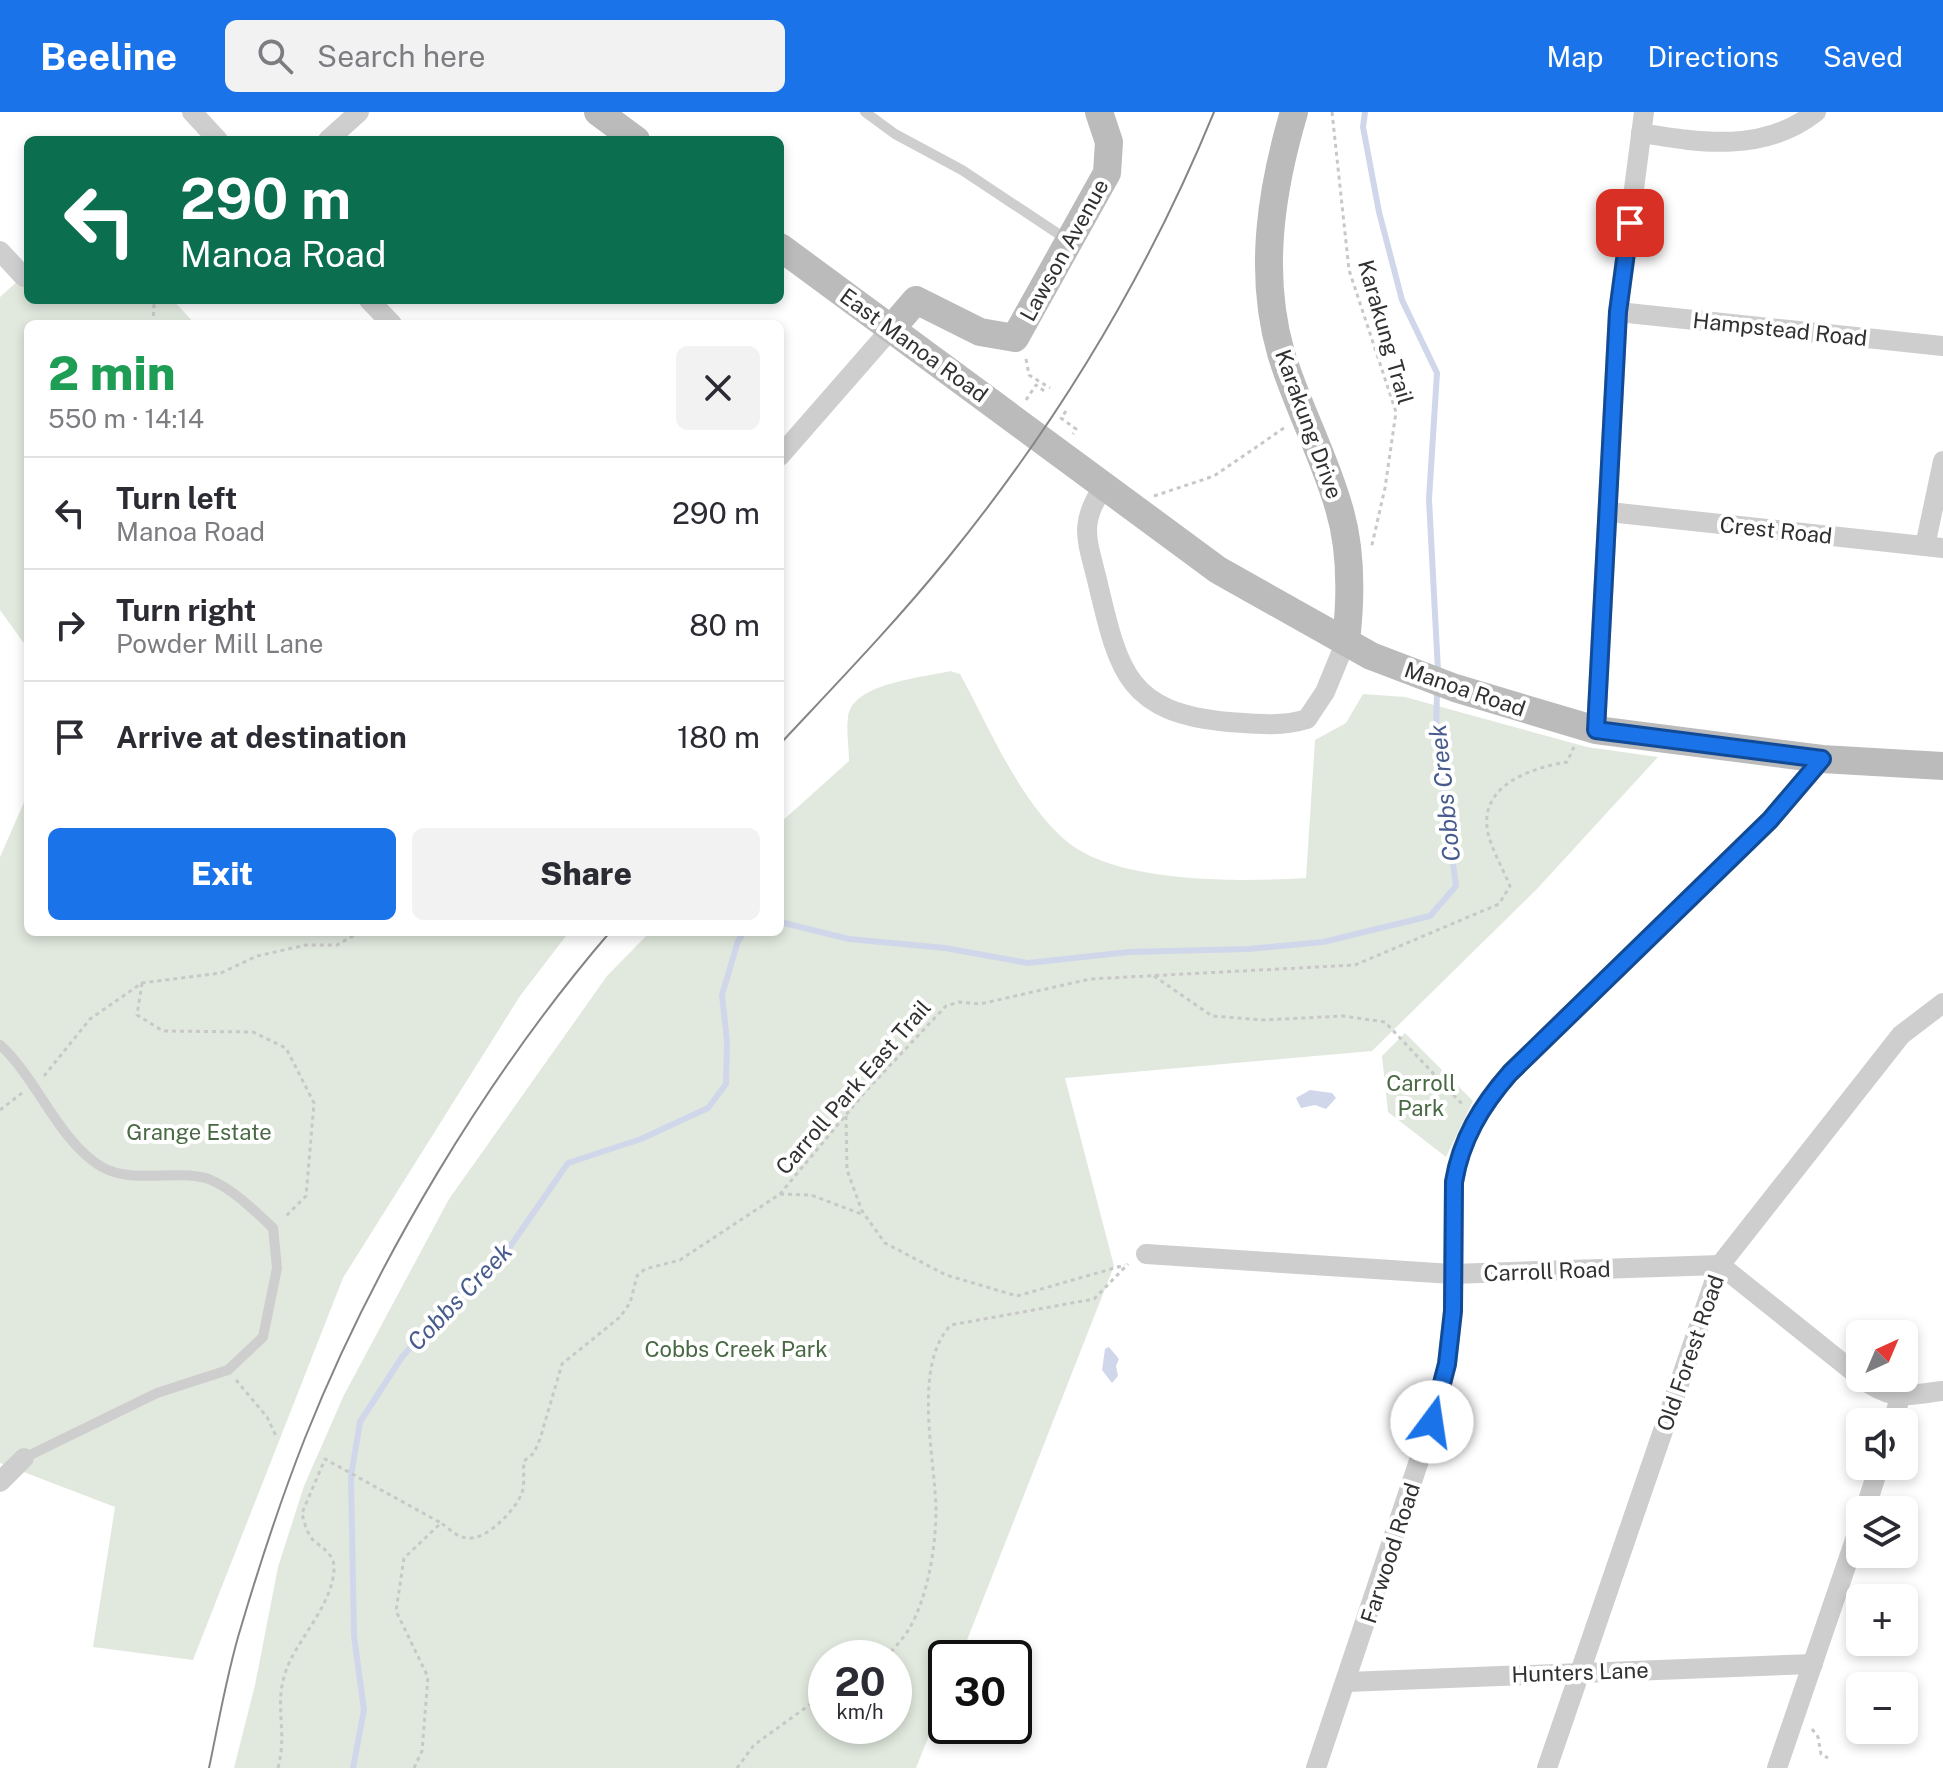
<!DOCTYPE html>
<meta charset="utf-8">
<style>
:root{--surface:#fff;--page:#f2f2f3;--text:#2b2b33;--muted:#7c7c81;--line:#e1e1e2;--accent:#1a73e8}
body{margin:0;font-family:"Public Sans",sans-serif;background:var(--page);color:var(--text);height:100vh;display:flex;flex-direction:column;font-size:30px;white-space:nowrap}
*{box-sizing:border-box;margin:0}
p{font-size:26px;color:var(--muted)}
.icon{flex:none;width:44px;height:44px;fill:none;stroke:currentColor;stroke-width:2;stroke-linecap:round;stroke-linejoin:round}
.map{position:relative;flex:1;overflow:hidden}
.panel{position:absolute;left:24px;top:208px;width:760px;height:616px;display:flex;flex-direction:column;background:var(--surface);border-radius:12px;box-shadow:0 4px 12px #0003}
.panel>*{flex:none}
.top-card{position:absolute;left:24px;top:24px;width:760px;height:168px;border-radius:12px;box-shadow:0 4px 12px #0003;background:#0b6e4f;color:#fff;overflow:hidden}
.needle{width:52px;rotate:44deg}
.fabs{position:absolute;left:1846px;top:1208px;display:grid;gap:16px}
.fabs a{display:grid;place-items:center;width:72px;height:72px;border-radius:12px;background:var(--surface);box-shadow:0 4px 12px #0003;font-size:40px}
.speed{position:absolute;left:808px;top:1528px;display:flex;gap:16px;font-size:40px;font-weight:700;text-align:center}
.speed>*{display:grid;place-content:center;width:104px;height:104px;border-radius:50%;background:var(--surface);box-shadow:0 4px 12px #0003;line-height:1}
.speed small{font-size:20px;font-weight:400}
.speed .limit{border:4px solid #111;border-radius:12px;background:#fff;color:#111}
.pin{position:absolute;display:grid;place-items:center;width:68px;height:68px;color:#fff;margin:-34px;border-radius:16px;box-shadow:0 4px 12px #0006}
.me{position:absolute;width:88px;margin:-44px;rotate:14deg;stroke-linejoin:round;filter:drop-shadow(0 0 6px #0008)}
.turn{display:flex;align-items:center;gap:28px;height:168px;padding:0 24px;font-size:36px}
.turn .icon{width:104px;height:104px;stroke-width:2.5}
.turn b{display:block;font-size:56px;line-height:68px}
.round{display:grid;place-items:center;flex:none;width:84px;height:84px;border-radius:12px;background:var(--page)}
.headline{display:flex;align-items:center;justify-content:space-between;height:136px;padding:0 24px}
h1{font-size:48px;font-weight:800;line-height:60px;color:#1e9e55}
.button{display:flex;gap:16px;margin-top:auto;padding:16px 24px}
.button a{flex:1;height:92px;border-radius:12px;background:var(--accent);color:#fff;font-size:32px;font-weight:800;line-height:92px;text-align:center}
.button a+a{background:var(--page);color:var(--text)}
ul{padding:0;list-style:none}
li{display:flex;align-items:center;gap:24px;height:112px;padding:0 24px;border-top:2px solid var(--line)}
li div{flex:1}
li b{display:block;font-size:30px}
li em{font-style:normal}
header{display:flex;align-items:center;gap:48px;box-sizing:border-box;height:112px;padding:0 40px;background:var(--accent);color:#fff}
header strong{font-size:38px}
nav{display:flex;gap:44px;margin-inline-start:auto;font-size:28px}
.search{width:560px;height:72px;background:var(--page);display:flex;align-items:center;gap:20px;box-sizing:border-box;padding:0 28px;border-radius:12px;color:var(--muted);font-size:30px}
.map>svg:first-child{display:block}
</style>
<header>
<strong>Beeline</strong>
<div class="search"><svg class="icon" aria-label="search" viewBox="0 0 24 24"><circle cx="10" cy="10" r="6"/><path d="M15 15l6 6"/></svg>Search here</div>
<nav><a>Map</a><a>Directions</a><a>Saved</a></nav>
</header>
<div class="map">
<svg width="1943" height="1656" viewBox="0 0 1943 1656">
<rect width="100%" height="100%" fill="#fff"/>
<g fill="#e1e9de" fill-rule="evenodd">
<polygon points="28,160 28,188 173,188 195,212 28,212 28,537 0,498 0,185"/>
<path d="M950 559 960 562C990 617 1017 684 1064 727 1113 772 1241 770 1306 766L1315 628 1346 611 1363 582 1405 585 1587 635 1658 645 1536 778 1372 939 1065 966 1114 1154 960 1546H946V1581L916 1656H234L255 1573 278 1455 304 1374 344 1283 449 1087 607 864 650 820H780V711L849 649C849 635 846 619 848 605 852 571 922 566 950 559ZM894 1546V1614H826V1546Z"/>
<polygon points="28,681 28,820 569,820 520,884 343,1166 193,1548 93,1535 115,1395 0,1351 0,745"/>
<polygon points="1405,921 1473,989 1446,1045 1388,1000 1382,944"/>
</g>
<g fill="#d0d7ea">
<polygon points="1310,978 1332,981 1336,986 1326,997 1315,993 1301,996 1296,986"/>
<polygon points="1109,1235 1119,1247 1116,1254 1118,1264 1112,1271 1102,1258 1105,1237"/>
</g>
<g fill="none" stroke-linecap="round" stroke-linejoin="round">
<g stroke="#d0d7ea" stroke-width="6">
<polyline points="1365,0 1363,15 1379,100 1402,188 1437,261 1429,387 1438,559"/>
<polyline points="780,810 849,827 945,836 1028,851 1129,840 1248,837 1323,830 1430,804 1456,774 1436,623 1437,578"/>
<polyline points="353,1656 364,1598 354,1524 351,1364 360,1310 402,1245 455,1186 500,1149 568,1051 641,1027 708,996 726,972 727,929 722,883 738,829 744,820"/>
</g>
<g stroke="#c8c8c8" stroke-width="3" stroke-dasharray="4 4" stroke-linecap="butt">
<polyline points="1332,0 1349,158 1396,300 1385,376 1371,437"/>
<polyline points="153,212 154,193 158,188"/>
<polyline points="1026,247 1029,263 1050,276"/>
<polyline points="1026,288 1036,273 1047,281"/>
<polyline points="1066,299 1061,306 1076,317 1073,322"/>
<polyline points="1154,384 1214,364 1284,316"/>
<polyline points="1154,864 1212,904 1264,908 1343,904 1385,910 1462,992"/>
<polyline points="142,871 137,903 163,919 253,920 286,936 314,991 306,1084 284,1106"/>
<polyline points="44,964 90,907 142,871 221,861 257,844 306,833 337,833 360,820"/>
<polyline points="0,998 22,981"/>
<polyline points="846,1004 847,1058 862,1099 885,1131 946,1163 1017,1184 1125,1153"/>
<polyline points="780,1082 811,1083 864,1103"/>
<polyline points="236,1268 267,1305 277,1326"/>
<path d="M886 1546C893 1537 903 1527 909 1517 928 1485 936 1434 936 1397 935 1345 912 1253 951 1213L1094 1187 1128 1152"/>
<polyline points="1812,1617 1818,1625 1821,1642 1828,1646"/>
<path d="M278 1656C289 1614 270 1589 291 1547 304 1521 332 1490 334 1458 335 1443 324 1437 314 1429 307 1422 304 1410 302 1401L325 1347 441 1411"/>
<path d="M414 1656 422 1639 428 1565 396 1499 404 1446 441 1411C450 1417 457 1426 469 1426 488 1427 515 1398 522 1381 525 1372 523 1358 524 1349L534 1341 540 1327 562 1252 620 1205 630 1191 637 1164 645 1157 680 1148 780 1082 865 980 946 894 959 890 980 892 1090 867 1355 853 1499 792 1510 774C1503 757 1492 738 1488 721 1478 673 1531 656 1567 650L1574 635"/>
<polyline points="737,1656 754,1633 826,1581"/>
</g>
<g stroke="#cecece" stroke-width="10">
<polyline points="865,0 895,22 962,58 1066,127"/>
<path d="M0 933C37 966 59 1030 102 1055 133 1073 183 1056 211 1068 234 1078 255 1099 273 1116L277 1156 263 1225 228 1258 157 1281 24 1346"/>
</g>
<g stroke="#cecece" stroke-width="20">
<polyline points="192,0 218,28"/>
<path d="M1641 21C1702 31 1764 41 1816 0"/>
<polyline points="328,28 359,0"/>
<polyline points="0,139 24,165"/>
<polyline points="369,188 392,212"/>
<polyline points="1618,200 1943,234"/>
<polyline points="780,344 891,217"/>
<path d="M1104 374C1077 413 1088 429 1098 472 1119 561 1128 601 1229 610 1256 612 1281 615 1307 607L1325 580 1346 529"/>
<polyline points="1609,400 1943,436"/>
<polyline points="1925,434 1943,349"/>
<polyline points="1596,618 1618,200 1644,0"/>
<polyline points="1146,1142 1452,1162 1720,1153 1860,1265"/>
<path d="M1861 1266C1893 1290 1906 1283 1943 1279"/>
<polyline points="1893,1310 1900,1285"/>
<polyline points="0,1370 24,1346"/>
<polyline points="1865,1398 1879,1354"/>
<polyline points="1347,1570 1813,1552"/>
<path d="M1316 1656 1432 1310 1447 1252 1453 1199 1454 1070C1460 1028 1481 994 1510 961L1770 708 1822 647"/>
<polyline points="1547,1656 1720,1153 1901,923 1943,891"/>
<polyline points="1777,1656 1860,1413"/>
</g>
<g stroke="#bbb" stroke-width="28">
<polyline points="598,0 636,28"/>
<path d="M1294 0C1271 78 1258 161 1281 241 1297 294 1324 343 1339 396 1352 439 1351 486 1346 529"/>
<polyline points="780,135 1218,458 1371,544 1455,576 1596,618 1822,647 1943,654"/>
<polyline points="891,217 916,188 980,220 1015,226 1107,61 1109,30 1099,0"/>
</g>
<g stroke="#868686" stroke-width="2">
<path d="M780 632C837 571 895 511 947 447 1057 312 1148 161 1214 0"/>
<path d="M209 1656C219 1609 227 1560 241 1515 260 1451 281 1387 305 1326 375 1150 487 963 610 820"/>
</g>
</g>
<g fill="none" stroke-linecap="round" stroke-linejoin="round">
<g stroke="#114b97" stroke-width="20">
<path id="route" d="M1432 1310 1447 1252 1453 1199 1454 1070C1461 1028 1481 994 1510 961L1770 708 1822 647 1596 618 1618 200 1630 111"/>
</g>
<use href="#route" stroke="#1a73e8" stroke-width="14"/>
</g>
<g text-anchor="middle" stroke-width="8" stroke-linejoin="round" paint-order="stroke">
<g font-size="22" fill="#313131" stroke="#fff">
<text transform="translate(1064 138) rotate(-61)" y="8">Lawson Avenue</text>
<text transform="translate(1780 217) rotate(6)" y="8">Hampstead Road</text>
<text transform="translate(1386 220) rotate(74)" y="8">Karakung Trail</text>
<text transform="translate(914 233) rotate(36)" y="8">East Manoa Road</text>
<text transform="translate(1309 312) rotate(70)" y="8">Karakung Drive</text>
<text transform="translate(1776 418) rotate(6)" y="8">Crest Road</text>
<text transform="translate(1465 577) rotate(19)" y="8">Manoa Road</text>
<text transform="translate(853 975) rotate(-49)" y="8">Carroll Park East Trail</text>
<text transform="translate(1547 1159) rotate(-2)" y="8">Carroll Road</text>
<text transform="translate(1690 1241) rotate(-71)" y="8">Old Forest Road</text>
<text transform="translate(1390 1441) rotate(-72)" y="8">Farwood Road</text>
<text transform="translate(1580 1560) rotate(-2)" y="8">Hunters Lane</text>
</g>
<g font-size="22" fill="#486943" stroke="#fff">
<text x="1421" y="979">Carroll<tspan x="1421" dy="25">Park</tspan></text>
<text x="199" y="1028">Grange Estate</text>
<text x="736" y="1245">Cobbs Creek Park</text>
</g>
<g font-size="24" font-style="italic" fill="#475b8c" stroke="#fff">
<text transform="translate(1445 681) rotate(-96)" y="8">Cobbs Creek</text>
<text transform="translate(460 1185) rotate(-46)" y="8">Cobbs Creek</text>
</g>
</g>
</svg>
<div class="fabs">
<a><svg class="needle" viewBox="-14 -14 28 28"><path d="M0-13l5 13h-10z" fill="#e53935"/><path d="M0 13l5-13h-10z" fill="#7c7c81"/></svg></a>
<a><svg class="icon" aria-label="sound" viewBox="0 0 24 24"><path d="M4 9h4l5-4v14l-5-4H4zM17 9q2 3 0 6"/></svg></a>
<a><svg class="icon" aria-label="layers" viewBox="0 0 24 24"><path d="M12 4l9 5-9 5-9-5zM3 14l9 5 9-5"/></svg></a>
<a>+</a>
<a>−</a>
</div>
<div class="speed"><div>20<small>km/h</small></div><div class="limit">30</div></div>
<div class="pin" style="left:1630px;top:111px;background:#d93025"><svg class="icon" aria-label="arrive" viewBox="0 0 24 24"><path d="M6 21V4h12l-3 4 3 4H6"/></svg></div>
<svg class="me" style="left:1432px;top:1310px" viewBox="-20 -20 40 40"><circle r="19" fill="#fff"/><path d="M0-13L10 11 0 6-10 11z" fill="#1a73e8"/></svg>
<div class="top-card">
<div class="turn"><svg class="icon" aria-label="left" viewBox="0 0 24 24"><path d="M17 20v-9H6M10 6l-5 5 5 5"/></svg><div><b>290 m</b>Manoa Road</div></div>
</div>
<section class="panel">
<div class="headline"><div><h1>2 min</h1><p>550 m · 14:14</p></div><a class="round"><svg class="icon" aria-label="close" viewBox="0 0 24 24"><path d="M6 6l12 12M18 6L6 18"/></svg></a></div>
<ul>
<li><svg class="icon" aria-label="left" viewBox="0 0 24 24"><path d="M17 20v-9H6M10 6l-5 5 5 5"/></svg><div><b>Turn left</b><p>Manoa Road</p></div><em>290 m</em></li>
<li><svg class="icon" aria-label="right" viewBox="0 0 24 24"><path d="M7 20v-9h11M14 6l5 5-5 5"/></svg><div><b>Turn right</b><p>Powder Mill Lane</p></div><em>80 m</em></li>
<li><svg class="icon" aria-label="arrive" viewBox="0 0 24 24"><path d="M6 21V4h12l-3 4 3 4H6"/></svg><div><b>Arrive at destination</b></div><em>180 m</em></li>
</ul>
<div class="button"><a>Exit</a><a>Share</a></div>
</section>
</div>
